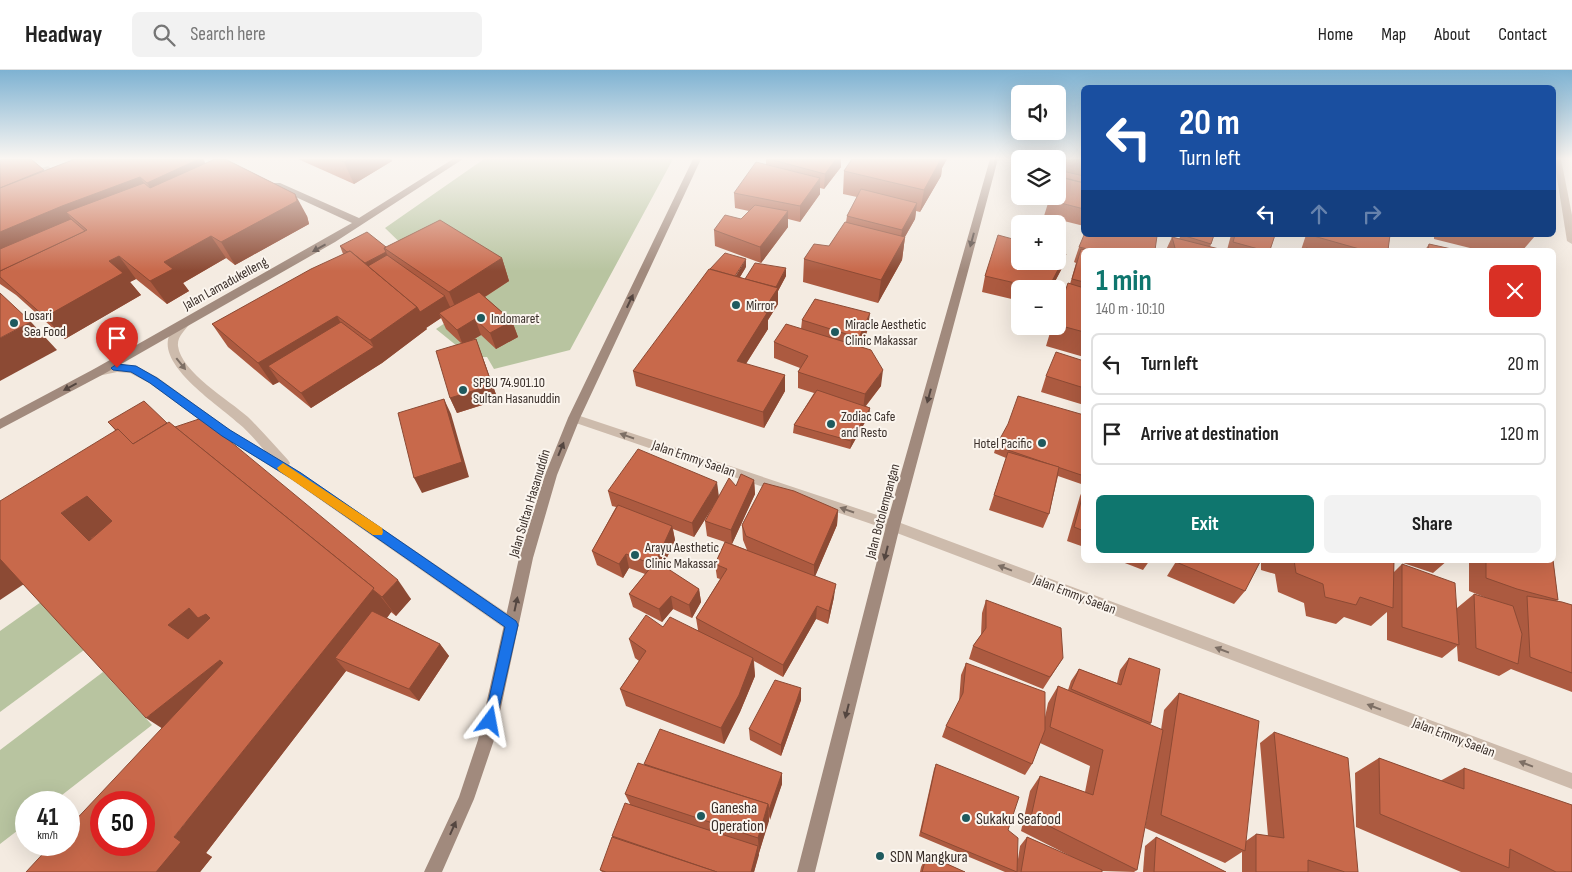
<!DOCTYPE html>
<meta charset="utf-8">
<style>
:root{--surface:#fff;--page:#f2f2f2;--text:#222;--muted:#767676;--line:#e0e0e0;--accent:#0f766e}
body{margin:0;font-family:"Sofia Sans Condensed",sans-serif;background:var(--page);color:var(--text);height:100vh;display:flex;flex-direction:column;font-size:19px;white-space:nowrap}
*{box-sizing:border-box;margin:0}
p{font-size:16px;color:var(--muted)}
.icon{flex:none;width:28px;height:28px;fill:none;stroke:currentColor;stroke-width:2;stroke-linecap:round;stroke-linejoin:round}
.map{position:relative;flex:1;overflow:hidden}
.panel{position:absolute;left:1081px;top:178px;width:475px;height:315px;display:flex;flex-direction:column;background:var(--surface);border-radius:8px;box-shadow:0 5px 20px #0002}
.panel>*{flex:none}
.hud{position:absolute;left:1081px;top:15px;width:475px;height:152px;border-radius:8px;box-shadow:0 5px 20px #0002;background:#1a4fa0;color:#fff;overflow:hidden}
.buttons{position:absolute;left:1011px;top:15px;display:grid;gap:10px}
.buttons a{display:grid;place-items:center;width:55px;height:55px;border-radius:8px;background:var(--surface);box-shadow:0 5px 20px #0002;font-size:25px}
.speed{position:absolute;left:15px;top:721px;display:flex;gap:10px;font-size:25px;font-weight:700;text-align:center}
.speed>*{display:grid;place-content:center;width:65px;height:65px;border-radius:50%;background:var(--surface);box-shadow:0 5px 20px #0002;line-height:1}
.speed small{font-size:12px;font-weight:400}
.speed .limit{border:8px solid #d22;background:#fff;color:#111}
.pin{position:absolute;display:grid;place-items:center;width:42px;height:42px;color:#fff;margin:-51px -21px;border-radius:50% 50% 50% 0;rotate:-45deg;box-shadow:0 0 5px #0007}
.pin .icon{rotate:45deg}
.me{position:absolute;width:55px;margin:-28px;rotate:13deg;stroke-linejoin:round;filter:drop-shadow(0 0 4px #0008)}
.turn{display:flex;align-items:center;gap:18px;height:105px;padding:0 15px;font-size:22px}
.turn .icon{width:65px;height:65px;stroke-width:2.5}
.turn b{display:block;font-size:35px;line-height:42px}
.lanes{display:flex;align-items:center;height:48px;padding:0 15px;background:#0003;justify-content:center;gap:25px;direction:ltr}
.lanes .off{opacity:.35}
.round{display:grid;place-items:center;flex:none;width:52px;height:52px;border-radius:8px;background:var(--page)}
.summary{display:flex;align-items:center;justify-content:space-between;height:85px;padding:0 15px}
h1{font-size:30px;font-weight:700;line-height:38px;color:var(--accent)}
.button{display:flex;gap:10px;margin-top:auto;padding:10px 15px}
.button a{flex:1;height:58px;border-radius:8px;background:var(--accent);color:#fff;font-size:20px;font-weight:700;line-height:58px;text-align:center}
.button a+a{background:var(--page);color:var(--text)}
ul{padding:0;list-style:none}
li{display:flex;align-items:center;gap:15px;height:62px;margin:0 10px 8px;padding:0 5px;border:2px solid var(--line);border-radius:8px}
li div{flex:1}
li b{display:block;font-size:19px}
li em{font-style:normal}
header{display:flex;align-items:center;gap:30px;box-sizing:border-box;height:70px;padding:0 25px;background:var(--surface);border-bottom:1px solid var(--line)}
header strong{font-size:24px}
nav{display:flex;gap:28px;margin-inline-start:auto;font-size:18px}
.search{width:350px;height:45px;background:var(--page);display:flex;align-items:center;gap:12px;box-sizing:border-box;padding:0 18px;border-radius:8px;color:var(--muted);font-size:19px}
.map>svg:first-child{display:block}
</style>
<header>
<strong>Headway</strong>
<div class="search"><svg class="icon" aria-label="search" viewBox="0 0 24 24"><circle cx="10" cy="10" r="6"/><path d="M15 15l6 6"/></svg>Search here</div>
<nav><a>Home</a><a>Map</a><a>About</a><a>Contact</a></nav>
</header>
<div class="map">
<svg width="1572" height="802" viewBox="0 0 1572 802">
<rect width="100%" height="100%" fill="#f4ebe1"/>
<g fill="#b8c4a0">
<polygon points="484,89 673,89 570,280 494,299 487,287 460,288 457,276 436,259 508,211 417,189 385,158"/>
<polygon points="41,532 84,580 0,642 0,561"/>
<polygon points="103,602 152,655 53,732 26,732 26,754 0,774 0,680"/>
</g>
<g fill="none" stroke-linecap="round" stroke-linejoin="round">
<g fill="#cdbbac" fill-rule="evenodd">
<polygon points="1554,89 1561,89 1572,145 1572,174 1567,171"/>
<polygon points="48,96 64,108 64,112 58,112 46,102 0,116 0,110"/>
<path d="M185 249 190 253C185 261 177 266 178 276 181 302 229 330 248 347 262 361 275 376 288 390L290 393 289 395 517 550 519 555 517 560 512 561 507 560 292 410 222 366 149 313 130 303 117 302 98 306 94 305 92 302 94 299 117 294 136 296 157 307 230 360 265 381C256 371 248 361 238 353 219 335 152 293 171 262 175 257 179 251 185 249Z"/>
<polygon points="574,344 898,452 1572,703 1572,719 889,460 570,351 568,348"/>
</g>
<g fill="#a18a7d" fill-rule="evenodd">
<polygon points="453,89 463,89 335,172 102,305 0,359 0,349 94,299 352,153 274,117 274,113 280,113 359,148"/>
<polygon points="693,89 701,89 580,348 557,405 533,488 494,670 474,729 442,802 424,802 459,727 478,670 519,488 545,405 568,348"/>
<polygon points="990,89 998,89 900,456 815,802 797,802 886,456"/>
</g>
</g>
<g fill="#ac5a40">
<polygon points="70,89 203,89 205,93 307,146 309,154 235,195 226,188 183,213 189,221 167,234 136,209 130,212 141,225 65,269 16,225 0,214 0,90 45,101 72,90"/>
<polygon points="298,89 391,89 392,91 354,114"/>
<polygon points="766,89 841,89 841,97 824,119 820,118 820,124 800,152 788,149 788,157 761,193 715,176 714,160 741,149 749,141 735,138 734,123 766,95"/>
<polygon points="852,89 947,89 942,98 941,106 920,142 916,141 915,149 905,167 902,190 878,233 803,212 804,189 829,176 846,152 847,146 857,127 843,124 844,101"/>
<polygon points="1058,89 1084,89 1084,156 1044,146 1049,130 1058,126"/>
<polygon points="1181,165 1214,165 1210,177 1223,180 1166,180 1172,167 1179,169"/>
<polygon points="1231,165 1275,165 1270,180 1227,180"/>
<polygon points="1306,165 1390,165 1388,180 1301,180"/>
<polygon points="1434,165 1535,165 1535,166 1523,180 1478,180 1434,169"/>
<polygon points="1429,174 1456,180 1425,180"/>
<polygon points="340,176 386,177 502,188 509,211 485,227 512,251 518,267 496,279 481,265 471,271 476,269 498,330 457,343 450,328 462,274 446,259 441,248 426,258 427,259 382,293 311,338 279,312 273,315 228,277 212,254 343,184"/>
<polygon points="1079,177 1155,180 1084,180 1084,287 1046,276 1052,256 1058,256 1058,242 1070,214 1076,193 1074,192"/>
<polygon points="1066,184 1061,200 1051,219 1020,219 1020,231 982,222 985,206"/>
<polygon points="746,197 740,207 745,209 786,206 778,221 778,234 768,250 768,259 746,294 785,305 785,321 764,358 636,316 633,301"/>
<polygon points="802,250 868,259 861,277 881,316 866,336 870,338 869,345 850,379 793,363 794,355 814,323 798,318 798,302 800,298 774,288 774,272 801,259"/>
<polygon points="1084,291 1084,335 1041,322 1046,306"/>
<polygon points="1084,345 1084,415 1058,406 1049,444 1043,458 989,440 1006,388 994,383 996,376"/>
<polygon points="108,352 167,353 411,529 396,546 391,542 387,548 440,574 449,586 419,631 346,601 206,783 212,787 200,802 162,658 23,514 115,360"/>
<polygon points="754,410 755,424 732,474 747,480 743,470 742,455 838,440 837,455 815,506 834,527 828,554 816,549 783,607 754,591 755,606 740,642 724,674 626,636 620,619 639,591 635,588 629,569 663,557 698,560 696,548 720,509 717,508 715,494 725,472 707,466 705,451 717,430 694,467 673,459 675,470 663,496 699,519 701,532 692,548 673,539 662,552 633,537 629,524 645,504 629,498 623,508 597,495 592,481 616,437 612,436 608,421 719,427 736,416"/>
<polygon points="1084,417 1084,477 1067,471 1080,426"/>
<polygon points="1117,490 1150,490 1143,500"/>
<polygon points="1177,490 1448,490 1433,503 1394,490 1394,502 1402,494 1457,538 1474,524 1489,529 1469,521 1469,490 1553,490 1558,530 1556,531 1572,535 1572,622 1511,599 1499,606 1458,591 1457,576 1442,588 1387,570 1387,542 1371,556 1344,547 1336,554 1306,546 1304,533 1278,522 1275,504 1261,500 1261,490 1245,521 1234,534 1167,506"/>
<polygon points="986,530 1063,588 1043,619 969,589 973,576 981,565 982,543"/>
<polygon points="1129,588 1151,653 1150,655 1161,660 1164,640 1179,623 1246,771 1256,764 1268,766 1260,673 1274,662 1345,802 1242,802 1242,782 1225,793 1145,758 1149,734 1137,800 1134,802 1102,801 1102,802 1005,802 919,766 934,699 936,694 1008,760 1018,789 1020,776 1027,767 1080,791 1021,761 1030,721 1040,706 1085,722 1090,696 1040,673 1032,694 1025,705 942,667 946,656 959,632 961,605 966,593 1045,647 1048,633 1058,616 1068,620 1071,611 1079,599 1117,613 1120,600"/>
<polygon points="801,618 801,630 781,686 750,670 749,659"/>
<polygon points="1379,688 1440,711 1464,698 1572,802 1461,802 1356,757 1355,703"/>
<polygon points="644,694 782,703 782,714 769,749 759,783 754,802 602,802 600,800 613,768 612,766 630,734 625,724 645,695"/>
<polygon points="1156,767 1226,802 1143,802 1145,776"/>
<polygon points="927,785 965,802 920,802 921,797"/>
</g>
<g fill="#8c4a34">
<polygon points="199,89 203,89 219,116 165,141 147,113"/>
<polygon points="349,89 391,89 392,91 354,114 344,92"/>
<polygon points="836,89 841,89 841,97 824,119 825,104"/>
<polygon points="941,89 947,89 942,98 941,106 920,142 924,120"/>
<polygon points="140,107 159,135 87,160 66,142 83,164 0,201 0,162 62,136"/>
<polygon points="820,108 820,124 800,152 800,136"/>
<polygon points="295,124 307,146 309,154 235,195 221,172"/>
<polygon points="917,133 915,149 900,175 902,160"/>
<polygon points="788,141 788,157 761,193 760,177"/>
<polygon points="211,166 226,188 183,213 189,221 167,234 150,211 164,192"/>
<polygon points="905,167 902,190 878,233 881,210"/>
<polygon points="386,182 393,198 376,207 362,195"/>
<polygon points="1066,184 1061,200 1051,219 1048,219"/>
<polygon points="119,186 136,209 130,212 141,225 65,269 45,247 109,191"/>
<polygon points="502,188 509,211 458,244 449,222"/>
<polygon points="746,189 746,197 735,215 735,207"/>
<polygon points="786,198 786,206 778,221 778,234 768,250 768,259 738,306 737,291"/>
<polygon points="445,226 452,241 439,243 441,248 426,258 427,259 382,293 311,338 301,323 374,277 370,270 417,237"/>
<polygon points="870,243 868,259 858,284 859,268"/>
<polygon points="337,246 349,268 268,296 279,312 273,315 258,293"/>
<polygon points="475,249 481,265 463,275 457,260"/>
<polygon points="512,251 518,267 496,279 490,263"/>
<polygon points="31,252 57,280 0,311 0,268"/>
<polygon points="476,269 498,330 457,343 450,328"/>
<polygon points="883,300 881,316 863,339 865,324"/>
<polygon points="785,305 785,321 764,358 763,342"/>
<polygon points="444,329 451,344 469,407 422,423 414,408"/>
<polygon points="870,338 869,345 850,379 851,371"/>
<polygon points="754,410 755,424 732,474 731,460"/>
<polygon points="717,412 719,427 694,467 692,453"/>
<polygon points="87,426 116,452 91,468 119,496 89,471 61,443"/>
<polygon points="838,440 837,455 814,509 814,495"/>
<polygon points="672,456 675,470 659,505 656,491"/>
<polygon points="626,484 629,498 623,508 619,494"/>
<polygon points="0,488 30,510 0,530"/>
<polygon points="398,510 411,529 396,546 382,527"/>
<polygon points="836,514 834,527 828,554 829,541"/>
<polygon points="374,518 392,541 351,595 335,588 346,601 206,783 212,787 200,802 156,802 174,767"/>
<polygon points="699,519 701,532 692,548 689,535"/>
<polygon points="671,526 673,539 662,552 659,539"/>
<polygon points="817,536 816,549 783,607 783,595"/>
<polygon points="189,538 206,544 232,568 196,578 168,555"/>
<polygon points="440,574 449,586 419,631 409,619"/>
<polygon points="753,588 755,606 740,642 724,674 721,658"/>
<polygon points="220,590 246,612 177,668 146,648"/>
<polygon points="801,618 801,630 781,686 781,675"/>
<polygon points="782,703 782,714 770,750 769,740"/>
<polygon points="768,734 769,751 759,783 758,768"/>
<polygon points="758,776 759,785 754,802 751,802"/>
</g>
<g fill="#c8694b" stroke="#8c4a34" fill-rule="evenodd">
<polygon points="3,89 31,89 44,100 0,118 0,90"/>
<polygon points="75,89 199,89 147,113 140,107 62,136 0,162 0,118"/>
<polygon points="215,89 225,89 295,124 297,131 221,172 211,166 164,192 173,199 150,211 119,186 109,191 123,203 45,247 0,207 0,201 87,160 66,142 144,113 150,118"/>
<polygon points="337,89 349,89 344,92"/>
<polygon points="769,89 836,89 825,104"/>
<polygon points="852,89 941,89 924,120 844,101"/>
<polygon points="756,92 820,108 800,136 734,123"/>
<polygon points="1058,100 1084,106 1084,113 1058,106"/>
<polygon points="1059,107 1084,113 1084,139 1049,130 1052,126 1058,126"/>
<polygon points="861,119 917,133 902,160 847,146"/>
<polygon points="755,135 788,141 760,177 714,160 725,145 741,149"/>
<polygon points="71,149 85,161 0,201 0,179"/>
<polygon points="440,150 502,188 449,222 384,178"/>
<polygon points="845,152 905,167 881,210 804,189 814,174 829,176"/>
<polygon points="367,162 386,177 384,178 386,182 365,193 350,181 347,182 340,176"/>
<polygon points="998,165 1020,171 1020,191 1058,191 1058,182 1066,184 1048,219 1041,219 985,206"/>
<polygon points="1084,165 1154,165 1157,166 1155,180 1092,180 1079,177"/>
<polygon points="1182,165 1214,165 1211,174"/>
<polygon points="1235,165 1275,165 1270,180 1262,180 1233,172"/>
<polygon points="1310,165 1390,165 1388,180 1363,180"/>
<polygon points="1172,167 1223,180 1174,180 1175,178"/>
<polygon points="1429,174 1456,180 1428,180"/>
<polygon points="1306,178 1316,180 1305,180"/>
<polygon points="1081,179 1084,180 1084,212 1072,209"/>
<polygon points="350,181 417,237 370,270 337,246 258,293 212,254 311,199"/>
<polygon points="725,183 746,189 735,206 710,199"/>
<polygon points="387,185 445,226 420,242 417,237 368,196"/>
<polygon points="755,193 786,198 776,217 745,209"/>
<polygon points="709,199 778,218 763,241 767,243 737,291 785,305 763,342 633,301"/>
<polygon points="1068,213 1084,218 1084,262 1058,255 1058,242"/>
<polygon points="479,222 512,251 490,263 475,249 457,260 439,243"/>
<polygon points="0,223 31,252 0,268"/>
<polygon points="815,229 870,243 859,268 802,250"/>
<polygon points="341,252 374,277 301,323 268,296"/>
<polygon points="786,254 871,280 883,300 865,324 798,302 808,286 774,272"/>
<polygon points="476,269 492,315 450,328 436,281"/>
<polygon points="1056,282 1084,291 1084,318 1046,306"/>
<polygon points="817,320 870,338 851,371 794,355"/>
<polygon points="1018,326 1084,345 1084,406 996,376 1008,354"/>
<polygon points="444,329 462,392 414,408 398,343"/>
<polygon points="144,331 167,353 133,374 118,359 116,360 108,352"/>
<polygon points="202,348 398,510 382,527 372,519 374,518 175,357"/>
<path d="M169 352 374 518 174 767 181 772 156 802H26L51 775H69V757L223 593 220 590 146 648 0 489V431L118 359 133 374ZM87 426 112 451 89 471 61 443ZM189 538 198 548 206 544 210 548 188 569 168 555ZM101 732H144V775H101Z"/>
<polygon points="638,379 717,412 692,453 608,421"/>
<polygon points="1008,382 1059,397 1049,444 994,425"/>
<polygon points="741,404 754,410 731,460 705,451 729,408 736,416"/>
<polygon points="764,413 794,421 838,440 814,495 746,466 742,455"/>
<polygon points="1084,421 1084,461 1074,457"/>
<polygon points="618,435 672,456 656,491 644,491 626,484 619,494 592,481"/>
<polygon points="725,472 836,514 829,541 817,536 783,595 696,548 727,499 715,494"/>
<polygon points="1178,490 1261,490 1245,521 1176,492"/>
<polygon points="1294,490 1394,490 1393,538 1360,527 1356,535 1325,527 1323,514 1296,503"/>
<polygon points="1486,490 1553,490 1558,530 1517,519 1486,508"/>
<polygon points="656,491 699,519 689,535 671,526 659,539 629,524"/>
<polygon points="1402,494 1455,513 1459,575 1402,557"/>
<polygon points="1474,524 1513,536 1522,564 1518,594 1476,578"/>
<polygon points="1527,526 1562,532 1572,535 1572,603 1530,587"/>
<polygon points="986,530 1061,558 1063,588 1050,607 973,576 986,558"/>
<polygon points="372,541 440,574 409,619 335,588"/>
<polygon points="646,545 663,557 670,547 753,588 739,625 721,658 620,619 646,581 629,569"/>
<polygon points="1129,588 1160,599 1151,653 1071,619 1079,599 1121,615"/>
<polygon points="966,593 1045,622 1045,660 1032,694 946,656 963,623"/>
<polygon points="775,610 801,618 781,675 749,659"/>
<polygon points="1058,616 1163,660 1137,800 1031,747 1040,706 1093,725 1103,680 1050,657"/>
<polygon points="1179,623 1259,651 1245,781 1161,745"/>
<polygon points="660,659 782,703 769,740 768,734 662,700 644,694"/>
<polygon points="1274,662 1348,688 1358,802 1345,802 1308,790 1308,802 1256,802 1256,764 1284,768"/>
<polygon points="1379,688 1464,719 1464,698 1572,735 1572,802 1556,802 1510,779 1509,798 1380,744"/>
<polygon points="638,693 768,734 758,768 625,724"/>
<polygon points="936,694 1019,727 1008,760 1018,768 1017,802 921,762"/>
<polygon points="625,733 758,776 751,802 717,802 612,766"/>
<polygon points="612,767 717,802 606,802 600,800"/>
<polygon points="1027,767 1102,800 1102,802 1021,802"/>
<polygon points="1156,767 1226,802 1154,802"/>
<polygon points="927,785 965,802 922,802"/>
</g>
<defs><path id="oneway-solid" d="M-6-.8H1V-3.2L6.5 0L1 3.2V.8H-6Z" transform="scale(1.25)"/></defs>
<g fill="#544640">
<use href="#oneway-solid" transform="translate(972 170) rotate(105)"/>
<use href="#oneway-solid" transform="translate(319 178) rotate(151)"/>
<use href="#oneway-solid" transform="translate(630 231) rotate(-65)"/>
<use href="#oneway-solid" transform="translate(70 317) rotate(152)"/>
<use href="#oneway-solid" transform="translate(929 326) rotate(105)"/>
<use href="#oneway-solid" transform="translate(561 379) rotate(-68)"/>
<use href="#oneway-solid" transform="translate(886 483) rotate(104)"/>
<use href="#oneway-solid" transform="translate(516 534) rotate(-78)"/>
<use href="#oneway-solid" transform="translate(847 641) rotate(104)"/>
<use href="#oneway-solid" transform="translate(453 758) rotate(-66)"/>
</g>
<g fill="#7d6f65">
<use href="#oneway-solid" transform="translate(181 294) rotate(51)"/>
<use href="#oneway-solid" transform="translate(627 366) rotate(-161)"/>
<use href="#oneway-solid" transform="translate(847 440) rotate(-161)"/>
<use href="#oneway-solid" transform="translate(1005 498) rotate(-159)"/>
<use href="#oneway-solid" transform="translate(1222 580) rotate(-159)"/>
<use href="#oneway-solid" transform="translate(1374 637) rotate(-159)"/>
<use href="#oneway-solid" transform="translate(1526 694) rotate(-159)"/>
</g>
<linearGradient id="sky" x2="0" y2="1"><stop stop-color="#7eb2d2"/><stop offset="0.44" stop-color="#faf6f2"/><stop offset="1" stop-color="#faf6f2" stop-opacity="0"/></linearGradient>
<rect width="1572" height="201" fill="url(#sky)"/>
<polygon fill="#1a73e8" stroke="#114b97" points="117,294 136,296 157,308 230,360 301,403 516,551 518,555 495,656 490,658 486,656 484,651 505,557 292,409 222,366 150,313 131,302 113,300 111,298"/>
<polygon fill="#f59e0b" points="283,393 382,458 383,462 382,465 373,465 279,401 277,398"/>
<g fill="#1f5a5e" stroke="#fbf5ee" stroke-width="2">
<circle cx="736" cy="235" r="5"/>
<circle cx="481" cy="248" r="5"/>
<circle cx="14" cy="253" r="5"/>
<circle cx="835" cy="262" r="5"/>
<circle cx="463" cy="320" r="5"/>
<circle cx="831" cy="354" r="5"/>
<circle cx="1042" cy="373" r="5"/>
<circle cx="635" cy="485" r="5"/>
<circle cx="701" cy="746" r="5"/>
<circle cx="966" cy="748" r="5"/>
<circle cx="880" cy="786" r="5"/>
</g>
<g text-anchor="middle" stroke-width="4" stroke-linejoin="round" paint-order="stroke">
<g font-size="14" fill="#3b302b" stroke="#fbf5ee">
<text transform="translate(225 213) rotate(-29)" y="5">Jalan Lamadukelleng</text>
<text transform="translate(694 388) rotate(19)" y="5">Jalan Emmy Saelan</text>
<text transform="translate(529 433) rotate(-73)" y="5">Jalan Sultan Hasanuddin</text>
<text transform="translate(882 441) rotate(-75)" y="5">Jalan Botolempangan</text>
<text transform="translate(1075 524) rotate(21)" y="5">Jalan Emmy Saelan</text>
<text transform="translate(1454 667) rotate(21)" y="5">Jalan Emmy Saelan</text>
</g>
<g font-size="14" fill="#3b302b" stroke="#fbf5ee" text-anchor="start">
<text x="746" y="240">Mirror</text>
<text x="24" y="250">Losari<tspan x="24" dy="16">Sea Food</tspan></text>
<text x="491" y="253">Indomaret</text>
<text x="845" y="259">Miracle Aesthetic<tspan x="845" dy="16">Clinic Makassar</tspan></text>
<text x="473" y="317">SPBU 74.901.10<tspan x="473" dy="16">Sultan Hasanuddin</tspan></text>
<text x="841" y="351">Zodiac Cafe<tspan x="841" dy="16">and Resto</tspan></text>
<text x="1032" y="378" text-anchor="end">Hotel Pacific</text>
<text x="645" y="482">Arayu Aesthetic<tspan x="645" dy="16">Clinic Makassar</tspan></text>
</g>
<g font-size="16" fill="#3b302b" stroke="#fbf5ee" text-anchor="start">
<text x="711" y="743">Ganesha<tspan x="711" dy="18">Operation</tspan></text>
<text x="976" y="754">Sukaku Seafood</text>
<text x="890" y="792">SDN Mangkura</text>
</g>
</g>
</svg>
<div class="buttons">
<a><svg class="icon" aria-label="sound" viewBox="0 0 24 24"><path d="M4 9h4l5-4v14l-5-4H4zM17 9q2 3 0 6"/></svg></a>
<a><svg class="icon" aria-label="layers" viewBox="0 0 24 24"><path d="M12 4l9 5-9 5-9-5zM3 14l9 5 9-5"/></svg></a>
<a>+</a>
<a>−</a>
</div>
<div class="speed"><div>41<small>km/h</small></div><div class="limit">50</div></div>
<div class="pin" style="left:117px;top:298px;background:#d93025"><svg class="icon" aria-label="arrive" viewBox="0 0 24 24"><path d="M6 21V4h12l-3 4 3 4H6"/></svg></div>
<svg class="me" style="left:490px;top:651px" viewBox="-20 -20 40 40"><path d="M0-17L14 15 0 8-14 15z" fill="#1a73e8" stroke="#fff" stroke-width="4"/></svg>
<div class="hud">
<div class="turn"><svg class="icon" aria-label="left" viewBox="0 0 24 24"><path d="M17 20v-9H6M10 6l-5 5 5 5"/></svg><div><b>20 m</b>Turn left</div></div>
<div class="lanes"><svg class="icon" aria-label="left" viewBox="0 0 24 24"><path d="M17 20v-9H6M10 6l-5 5 5 5"/></svg><svg class="icon off" aria-label="ahead" viewBox="0 0 24 24"><path d="M12 20V5M6 11l6-6 6 6"/></svg><svg class="icon off" aria-label="right" viewBox="0 0 24 24"><path d="M7 20v-9h11M14 6l5 5-5 5"/></svg></div>
</div>
<section class="panel">
<div class="summary"><div><h1>1 min</h1><p>140 m · 10:10</p></div><a class="round" style="background:#d93025;color:#fff"><svg class="icon" aria-label="close" viewBox="0 0 24 24"><path d="M6 6l12 12M18 6L6 18"/></svg></a></div>
<ul>
<li><svg class="icon" aria-label="left" viewBox="0 0 24 24"><path d="M17 20v-9H6M10 6l-5 5 5 5"/></svg><div><b>Turn left</b></div><em>20 m</em></li>
<li><svg class="icon" aria-label="arrive" viewBox="0 0 24 24"><path d="M6 21V4h12l-3 4 3 4H6"/></svg><div><b>Arrive at destination</b></div><em>120 m</em></li>
</ul>
<div class="button"><a>Exit</a><a>Share</a></div>
</section>
</div>
